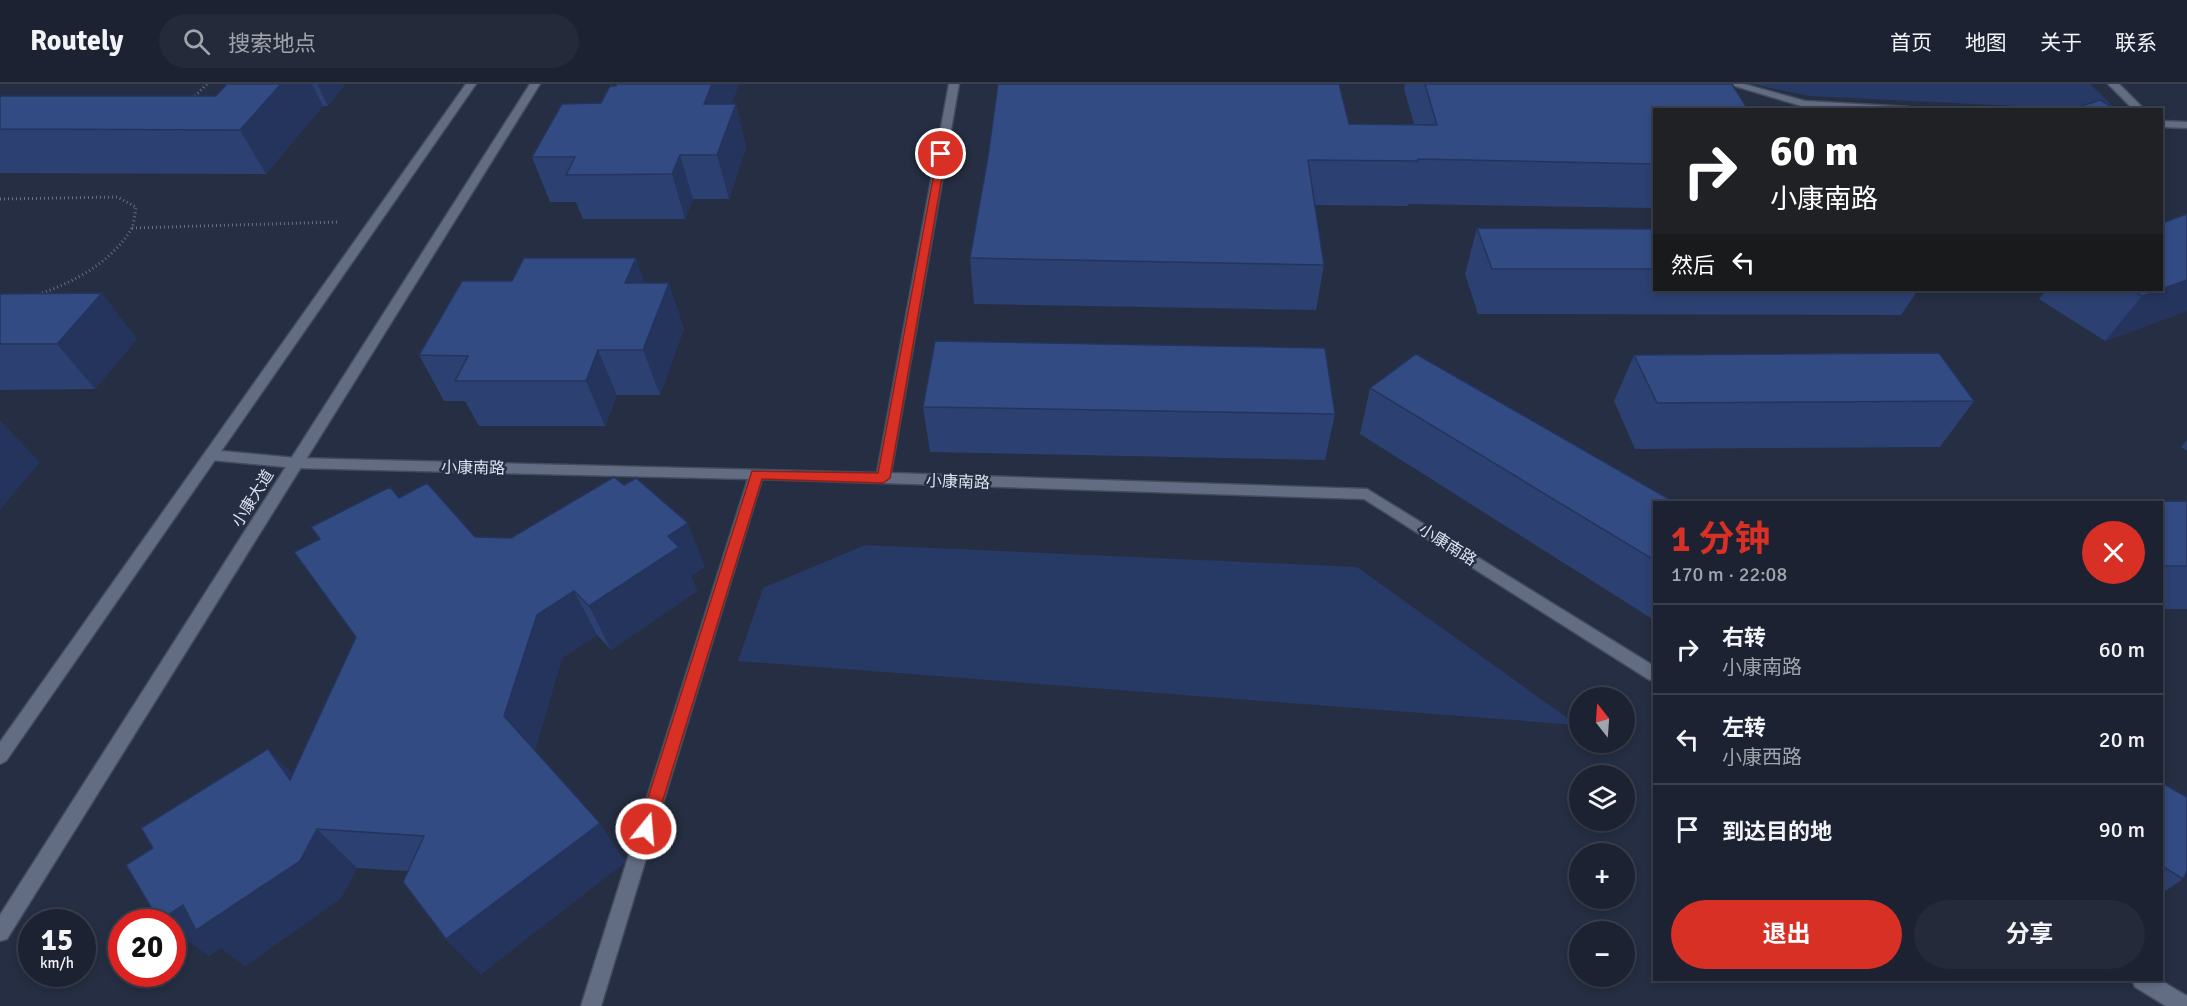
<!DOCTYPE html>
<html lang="zh">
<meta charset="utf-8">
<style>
:root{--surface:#1c2232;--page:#252a3a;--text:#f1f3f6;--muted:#a0a4ac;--line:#3a3f4d;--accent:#d93025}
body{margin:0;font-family:Signika,"Noto Sans SC",sans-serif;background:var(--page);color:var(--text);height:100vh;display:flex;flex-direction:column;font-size:22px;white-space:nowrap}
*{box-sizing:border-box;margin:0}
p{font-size:20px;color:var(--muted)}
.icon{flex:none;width:33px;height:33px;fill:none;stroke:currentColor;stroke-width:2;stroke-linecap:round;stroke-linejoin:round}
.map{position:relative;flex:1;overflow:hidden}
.details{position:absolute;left:1653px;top:417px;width:510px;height:480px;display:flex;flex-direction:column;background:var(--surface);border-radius:0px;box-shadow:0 3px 9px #0003,0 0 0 2px var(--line)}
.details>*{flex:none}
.guide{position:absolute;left:1653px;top:24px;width:510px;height:183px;border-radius:0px;box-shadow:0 3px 9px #0003,0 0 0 2px var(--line);background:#202124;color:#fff;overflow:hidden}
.needle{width:39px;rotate:343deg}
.controls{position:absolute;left:1569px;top:603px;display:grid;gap:12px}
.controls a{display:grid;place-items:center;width:66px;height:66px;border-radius:50%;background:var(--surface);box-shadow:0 3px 9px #0003,0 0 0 2px var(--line);font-size:30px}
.speed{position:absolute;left:18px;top:825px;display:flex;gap:12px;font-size:30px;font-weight:700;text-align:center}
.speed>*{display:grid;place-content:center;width:78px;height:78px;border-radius:50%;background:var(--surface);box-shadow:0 3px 9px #0003,0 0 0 2px var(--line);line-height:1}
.speed small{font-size:15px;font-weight:400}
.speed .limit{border:9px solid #d22;background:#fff;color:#111}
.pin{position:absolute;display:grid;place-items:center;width:51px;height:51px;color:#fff;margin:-26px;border:3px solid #fff;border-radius:50%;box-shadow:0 2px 6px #0007}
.me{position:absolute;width:66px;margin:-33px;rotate:17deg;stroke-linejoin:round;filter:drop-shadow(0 0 4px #0008)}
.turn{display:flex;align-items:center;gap:21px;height:126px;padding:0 18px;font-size:27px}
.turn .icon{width:78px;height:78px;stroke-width:2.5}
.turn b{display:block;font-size:42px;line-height:51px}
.then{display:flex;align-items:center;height:57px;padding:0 18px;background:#0003;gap:12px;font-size:22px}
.round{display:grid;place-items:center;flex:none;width:63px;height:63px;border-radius:32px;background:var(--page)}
.head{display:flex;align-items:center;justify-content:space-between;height:102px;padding:0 18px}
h1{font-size:36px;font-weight:700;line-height:45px;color:var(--accent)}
.action{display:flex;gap:12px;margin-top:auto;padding:12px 18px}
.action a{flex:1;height:69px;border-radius:36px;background:var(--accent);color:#fff;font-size:24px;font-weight:700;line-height:69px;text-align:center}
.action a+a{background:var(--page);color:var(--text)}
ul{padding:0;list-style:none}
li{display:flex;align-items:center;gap:18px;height:90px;padding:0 18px;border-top:2px solid var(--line)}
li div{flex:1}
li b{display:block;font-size:22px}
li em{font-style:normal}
header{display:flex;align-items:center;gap:36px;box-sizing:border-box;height:84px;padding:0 30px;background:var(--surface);border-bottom:2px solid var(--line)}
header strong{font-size:28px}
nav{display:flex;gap:33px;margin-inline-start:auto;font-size:21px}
.search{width:420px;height:54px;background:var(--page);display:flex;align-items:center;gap:15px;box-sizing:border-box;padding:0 21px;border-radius:33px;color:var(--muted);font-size:22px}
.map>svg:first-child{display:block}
</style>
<header>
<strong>Routely</strong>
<div class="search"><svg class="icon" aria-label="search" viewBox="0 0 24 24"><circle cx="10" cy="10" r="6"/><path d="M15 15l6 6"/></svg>搜索地点</div>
<nav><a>首页</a><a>地图</a><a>关于</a><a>联系</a></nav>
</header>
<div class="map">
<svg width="2187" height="922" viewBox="0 0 2187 922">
<rect width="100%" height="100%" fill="#252e42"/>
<g fill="#273a66">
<polygon points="1752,0 2090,0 2115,24 2072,25 1809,12"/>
<polygon points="865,461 1357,483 1577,641 738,577 763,504"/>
</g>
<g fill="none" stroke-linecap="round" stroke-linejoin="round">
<g stroke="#444b5c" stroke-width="3">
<g id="lane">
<polygon points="949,0 959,0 891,389 1367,405 1654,582 1654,597 1648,595 1364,415 762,395 601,922 581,922 748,395 296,384 211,376 204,371 211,366 296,374 877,389"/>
<polygon points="1728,0 1744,0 1805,17 1909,23 1914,26 1805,23"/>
<polygon points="2108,0 2119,0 2145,26 2134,26"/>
<polygon points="2162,37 2187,38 2187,44 2162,43"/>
<polygon points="2132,896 2160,896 2187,912 2187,922 2166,922 2135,903"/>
</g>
</g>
<g stroke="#444b5c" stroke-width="3">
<g id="secondary">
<polygon points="466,0 476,0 6,677 0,680 0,658"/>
<polygon points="530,0 540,0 7,855 0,857 0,831"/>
</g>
</g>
<g stroke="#687082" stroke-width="3" stroke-dasharray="1 3" stroke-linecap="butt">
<polyline points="192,15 207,0"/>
<path d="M0 115 117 113 136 123C135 130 134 140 131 146 109 180 74 198 37 211"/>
<polyline points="132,144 338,138"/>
</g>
<use href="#lane" fill="#626d84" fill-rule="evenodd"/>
<use href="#secondary" fill="#626d84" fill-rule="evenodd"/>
</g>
<g fill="#2c4071">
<polygon points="227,0 345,0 328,22 323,22 266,90 0,89 0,12 216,12"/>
<polygon points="617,0 739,0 731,20 736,20 746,63 729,115 693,115 685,135 583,135 576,118 550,118 532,73 601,19"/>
<polygon points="1405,0 1732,0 1654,26 1654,124 1408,120 1408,122 1315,121 1324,181 1316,226 974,220 970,174 1349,40 1414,40 1404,5"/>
<polygon points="1477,144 1654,185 1654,206 1918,206 1901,231 1478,230 1465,190"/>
<polygon points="645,199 684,244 660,311 617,311 605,342 479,342 465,317 444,317 419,271"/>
<polygon points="2046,206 2162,206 2187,227 2105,257 2039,215"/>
<polygon points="0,210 137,255 95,305 0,306"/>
<polygon points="1634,271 1974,317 1940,363 1635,365 1614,317"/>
<polygon points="1370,304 1654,418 1654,536 1360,350"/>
<polygon points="923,323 1335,330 1325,376 930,368"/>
<polygon points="2187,356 2187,367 2181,363"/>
<polygon points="399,414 475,453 705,483 691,492 697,507 611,566 597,551 562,574 535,666 625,777 624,779 481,890 446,855 407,787 357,784 341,814 245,882 221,864 209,872 172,838 161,838 159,837 153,764 292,690 356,553"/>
<polygon points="2187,417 2187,525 2162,525 2162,418"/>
<polygon points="2162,699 2183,795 2162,809"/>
</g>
<g fill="#24345c">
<polygon points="281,0 312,0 323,22 266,90 240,46"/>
<polygon points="317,0 345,0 328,22"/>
<polygon points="712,0 739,0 716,64 704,20"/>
<polygon points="736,20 746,63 729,115 717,71"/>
<polygon points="680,71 693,115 685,135 672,90"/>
<polygon points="636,174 652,219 625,199"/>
<polygon points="2187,196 2187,227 2105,257 2142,212"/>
<polygon points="669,199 684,244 660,311 643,266"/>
<polygon points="102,209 137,255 95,305 57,260"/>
<polygon points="598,266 617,311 605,342 586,297"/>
<polygon points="0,336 40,378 0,426"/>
<polygon points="688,439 705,483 691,492 697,507 611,566 589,522 668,452"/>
<polygon points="574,507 597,551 562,574 533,674 504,632 537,531"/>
<polygon points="268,665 308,706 290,696"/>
<polygon points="599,738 625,777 624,779 481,890 446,855"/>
<polygon points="317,745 357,784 341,814 245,882 221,864 209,872 172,846 172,838 161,838 159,837 183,821"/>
</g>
<g fill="#334b83" stroke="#24345c" stroke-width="1.5">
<polygon points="227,0 281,0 240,46 0,45 0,12 216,12"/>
<polygon points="617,0 712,0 704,20 736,20 717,71 680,71 672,90 566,91 575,73 532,73 562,20 601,19 610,2 616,2"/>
<polygon points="998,0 1339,0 1349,40 1437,41 1425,0 1732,0 1748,26 1654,26 1654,80 1418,75 1418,77 1308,76 1324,181 970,174 988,73"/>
<polygon points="2100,16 2118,26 2069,26"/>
<polygon points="2187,130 2187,196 2162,205 2162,139"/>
<polygon points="1477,144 1654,145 1654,185 1492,185"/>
<polygon points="524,174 636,174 625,199 669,199 643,266 598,266 586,297 455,297 468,272 419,271 462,197 512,197"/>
<polygon points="2132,206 2160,206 2142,212"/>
<polygon points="102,209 57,260 0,260 0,210"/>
<polygon points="935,257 1325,264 1335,330 923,323"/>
<polygon points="1939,269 1974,317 1657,319 1634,271"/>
<polygon points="1416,270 1674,418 1654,418 1654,476 1370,304"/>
<polygon points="614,393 624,401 636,394 688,439 668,452 679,463 589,522 574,507 537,531 504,632 599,738 599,740 446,855 403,798 424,752 317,745 300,777 196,846 183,821 159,837 126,781 153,764 141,744 268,665 290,696 356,553 294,468 320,455 311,443 390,403 399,414 427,399 475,453 511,454"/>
<polygon points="2187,417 2187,482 2162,482 2162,418 2062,418"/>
<polygon points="2162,699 2187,713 2187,787 2183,795 2162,782"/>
</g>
<polygon fill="#d93025" stroke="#8d1f18" stroke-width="1.5" points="938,68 946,70 890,394 883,399 762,395 654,745 652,750 646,752 640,750 638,745 752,387 878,389"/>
<g text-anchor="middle" stroke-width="5" stroke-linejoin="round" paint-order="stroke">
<g font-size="16" fill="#dce2f0" stroke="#252e42">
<text transform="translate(473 383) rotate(1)" y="6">小康南路</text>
<text transform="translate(958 397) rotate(2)" y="6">小康南路</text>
<text transform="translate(252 414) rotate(-58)" y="6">小康大道</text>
<text transform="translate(1448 460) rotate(32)" y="6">小康南路</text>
</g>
</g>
</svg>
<div class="controls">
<a><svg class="needle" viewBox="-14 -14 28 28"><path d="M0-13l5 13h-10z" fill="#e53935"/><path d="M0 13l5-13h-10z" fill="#a0a4ac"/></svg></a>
<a><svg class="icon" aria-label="layers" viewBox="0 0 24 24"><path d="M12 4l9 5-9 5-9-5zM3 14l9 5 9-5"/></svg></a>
<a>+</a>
<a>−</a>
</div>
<div class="speed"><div>15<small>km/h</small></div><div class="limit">20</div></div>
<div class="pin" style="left:941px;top:70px;background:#d93025"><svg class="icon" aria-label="arrive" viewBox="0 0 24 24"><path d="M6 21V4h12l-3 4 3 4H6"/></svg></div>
<svg class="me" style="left:646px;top:745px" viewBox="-20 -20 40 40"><circle r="17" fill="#d93025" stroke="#fff" stroke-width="3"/><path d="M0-11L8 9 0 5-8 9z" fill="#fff"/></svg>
<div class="guide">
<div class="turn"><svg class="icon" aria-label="right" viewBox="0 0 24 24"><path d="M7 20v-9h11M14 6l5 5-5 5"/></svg><div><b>60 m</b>小康南路</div></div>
<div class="then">然后<svg class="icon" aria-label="left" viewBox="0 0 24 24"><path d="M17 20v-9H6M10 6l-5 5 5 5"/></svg></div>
</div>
<section class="details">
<div class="head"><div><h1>1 分钟</h1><p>170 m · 22:08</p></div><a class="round" style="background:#d93025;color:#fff"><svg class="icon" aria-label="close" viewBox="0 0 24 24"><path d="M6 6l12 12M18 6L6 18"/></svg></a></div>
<ul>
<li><svg class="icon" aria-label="right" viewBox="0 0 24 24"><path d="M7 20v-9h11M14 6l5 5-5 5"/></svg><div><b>右转</b><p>小康南路</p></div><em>60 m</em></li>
<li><svg class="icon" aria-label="left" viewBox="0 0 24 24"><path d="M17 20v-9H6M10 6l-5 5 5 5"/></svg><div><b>左转</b><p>小康西路</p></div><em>20 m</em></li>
<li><svg class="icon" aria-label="arrive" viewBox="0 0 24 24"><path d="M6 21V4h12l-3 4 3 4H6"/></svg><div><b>到达目的地</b></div><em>90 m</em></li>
</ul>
<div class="action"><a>退出</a><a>分享</a></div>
</section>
</div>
